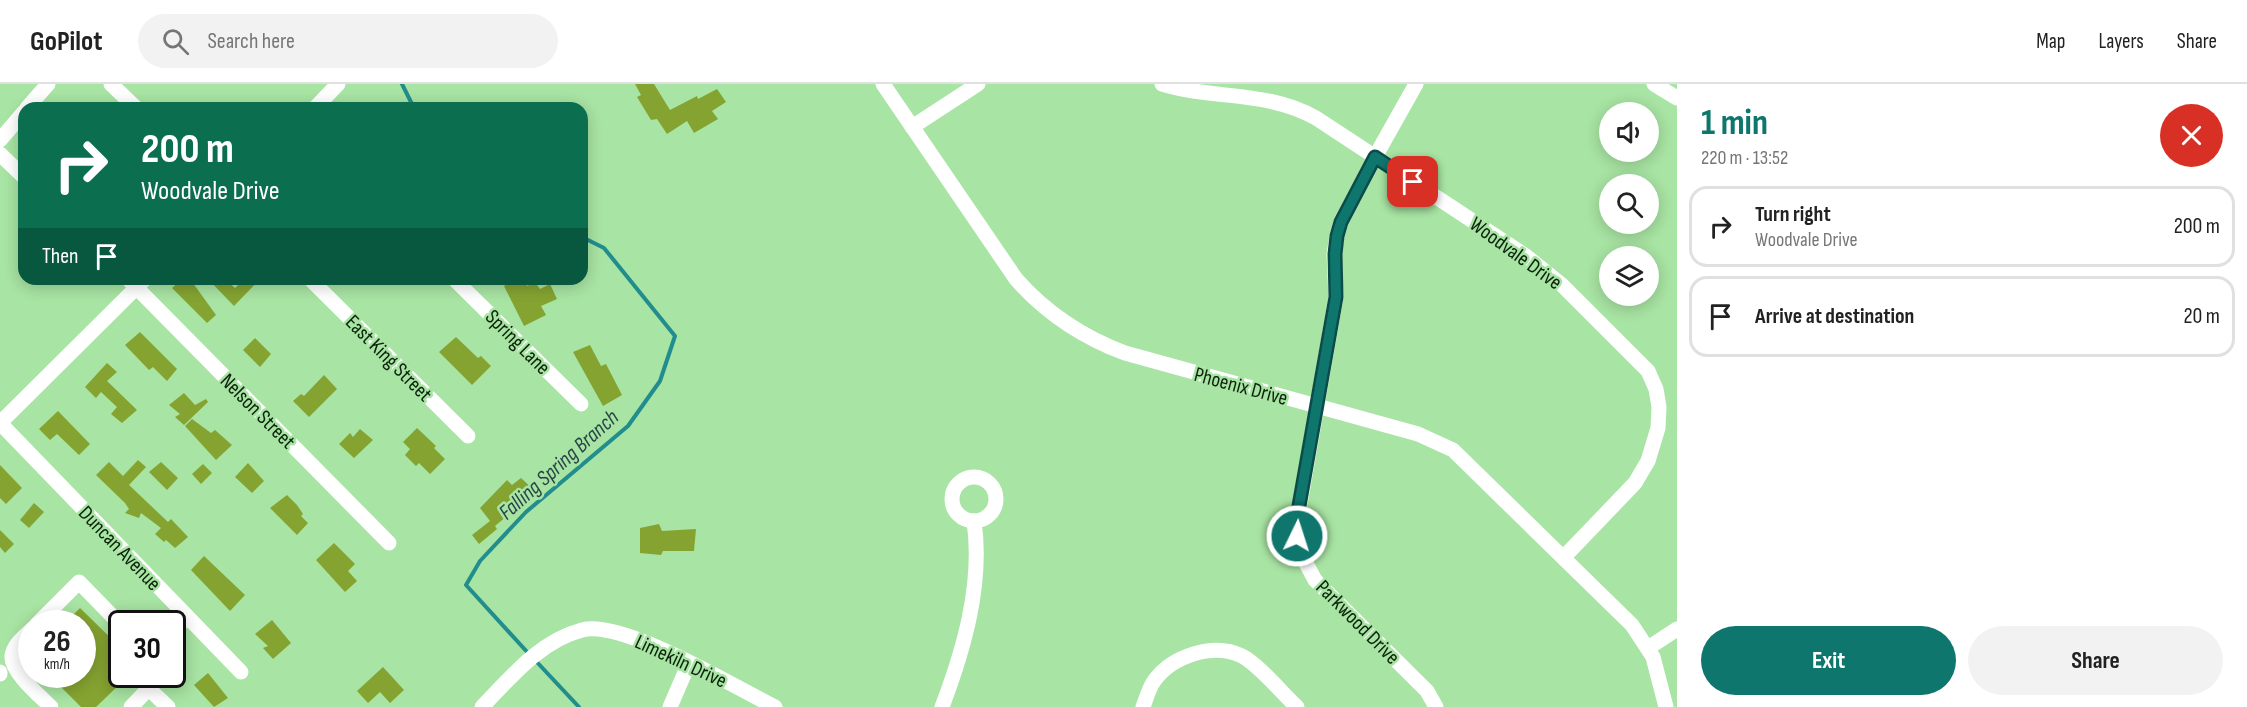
<!DOCTYPE html>
<meta charset="utf-8">
<style>
:root{--surface:#fff;--page:#f2f2f2;--text:#222;--muted:#767676;--line:#e0e0e0;--accent:#0f766e}
body{margin:0;font-family:"Sofia Sans Condensed",sans-serif;background:var(--page);color:var(--text);height:100vh;display:flex;flex-direction:column;font-size:22px;white-space:nowrap}
*{box-sizing:border-box;margin:0}
p{font-size:20px;color:var(--muted)}
.icon{flex:none;width:33px;height:33px;fill:none;stroke:currentColor;stroke-width:2;stroke-linecap:round;stroke-linejoin:round}
.map{position:relative;flex:1;overflow:hidden}
.side{display:flex;flex-direction:column;background:var(--surface);width:570px}
.side>*{flex:none}
.top-card{position:absolute;left:18px;top:18px;width:570px;height:183px;border-radius:18px;box-shadow:0 3px 15px #0003;background:#0b6e4f;color:#fff;overflow:hidden}
.buttons{position:absolute;left:1599px;top:18px;display:grid;gap:12px}
.buttons a{display:grid;place-items:center;width:60px;height:60px;border-radius:50%;background:var(--surface);box-shadow:0 3px 15px #0003;font-size:30px}
.speed{position:absolute;left:18px;top:526px;display:flex;gap:12px;font-size:30px;font-weight:700;text-align:center}
.speed>*{display:grid;place-content:center;width:78px;height:78px;border-radius:50%;background:var(--surface);box-shadow:0 3px 15px #0003;line-height:1}
.speed small{font-size:15px;font-weight:400}
.speed .limit{border:3px solid #111;border-radius:9px;background:#fff;color:#111}
.pin{position:absolute;display:grid;place-items:center;width:51px;height:51px;color:#fff;margin:-26px;border-radius:12px;box-shadow:0 3px 9px #0006}
.me{position:absolute;width:66px;margin:-33px;rotate:4deg;stroke-linejoin:round;filter:drop-shadow(0 0 4px #0008)}
.turn{display:flex;align-items:center;gap:21px;height:126px;padding:0 24px;font-size:27px}
.turn .icon{width:78px;height:78px;stroke-width:2.5}
.turn b{display:block;font-size:42px;line-height:51px}
.then{display:flex;align-items:center;height:57px;padding:0 24px;background:#0003;gap:12px;font-size:22px}
.round{display:grid;place-items:center;flex:none;width:63px;height:63px;border-radius:32px;background:var(--page)}
.summary{display:flex;align-items:center;justify-content:space-between;height:102px;padding:0 24px}
h1{font-size:36px;font-weight:700;line-height:45px;color:var(--accent)}
.button{display:flex;gap:12px;margin-top:auto;padding:12px 24px}
.button a{flex:1;height:69px;border-radius:36px;background:var(--accent);color:#fff;font-size:24px;font-weight:700;line-height:69px;text-align:center}
.button a+a{background:var(--page);color:var(--text)}
ul{padding:0;list-style:none}
li{display:flex;align-items:center;gap:18px;height:81px;margin:0 12px 9px;padding:0 12px;border:3px solid var(--line);border-radius:18px}
li div{flex:1}
li b{display:block;font-size:22px}
li em{font-style:normal}
header{display:flex;align-items:center;gap:36px;box-sizing:border-box;height:84px;padding:0 30px;background:var(--surface);border-bottom:2px solid var(--line)}
header strong{font-size:28px}
nav{display:flex;gap:33px;margin-inline-start:auto;font-size:21px}
.search{width:420px;height:54px;background:var(--page);display:flex;align-items:center;gap:15px;box-sizing:border-box;padding:0 21px;border-radius:33px;color:var(--muted);font-size:22px}
main{display:flex;flex:1;min-height:0}
.map>svg:first-child{display:block}
</style>
<header>
<strong>GoPilot</strong>
<div class="search"><svg class="icon" aria-label="search" viewBox="0 0 24 24"><circle cx="10" cy="10" r="6"/><path d="M15 15l6 6"/></svg>Search here</div>
<nav><a>Map</a><a>Layers</a><a>Share</a></nav>
</header>
<main>
<div class="map">
<svg width="1677" height="623" viewBox="0 0 1677 623">
<rect width="100%" height="100%" fill="#a8e4a3"/>
<g fill="none" stroke-linecap="round" stroke-linejoin="round">
<g stroke="#228d8d" stroke-width="4">
<polyline points="402,0 414,24"/>
<polyline points="529,570 466,501 480,477 526,428 628,342 660,297 675,252 604,164 582,153"/>
<polyline points="534,575 579,623"/>
</g>
</g>
<g fill="#85a331">
<polygon points="635,0 654,0 670,26 697,12 698,15 717,5 726,18 712,27 718,35 694,49 687,37 667,50 657,35 651,36 637,13 641,11"/>
<polygon points="182,195 190,195 216,231 207,239 172,204"/>
<polygon points="208,195 225,195 235,204 244,195 260,195 234,222"/>
<polygon points="516,195 524,195 527,202 535,198 540,205 550,200 557,215 541,222 546,231 524,242 504,202"/>
<polygon points="140,248 177,285 167,297 153,283 149,286 125,261"/>
<polygon points="456,253 478,274 481,272 491,282 472,301 439,268"/>
<polygon points="255,254 271,270 260,283 243,266"/>
<polygon points="590,261 601,282 606,280 622,311 603,322 573,268"/>
<polygon points="107,279 117,288 107,297 137,326 122,339 111,330 117,323 101,308 96,314 85,303"/>
<polygon points="324,291 337,305 309,333 293,317 301,310 304,312"/>
<polygon points="184,309 195,321 206,315 208,318 184,341 175,333 180,330 169,321"/>
<polygon points="58,327 90,360 79,371 57,350 50,356 39,345"/>
<polygon points="192,335 211,349 215,346 232,361 216,376 185,342"/>
<polygon points="417,344 436,362 434,364 445,375 430,390 419,379 416,382 405,371 410,365 403,358"/>
<polygon points="360,345 373,356 354,374 339,360 350,349 353,353"/>
<polygon points="138,376 146,383 129,401 168,438 171,435 188,453 175,464 166,456 164,458 155,450 161,444 141,429 139,434 125,429 129,425 125,419 96,391 109,378 123,392"/>
<polygon points="161,378 178,394 167,406 149,388"/>
<polygon points="248,379 264,397 252,409 235,393"/>
<polygon points="203,380 212,389 201,400 192,390"/>
<polygon points="0,381 22,404 6,420 0,414"/>
<polygon points="521,394 536,408 495,442 497,445 479,460 472,451 490,437 480,424 507,396 512,401"/>
<polygon points="287,411 297,421 303,430 301,432 308,439 297,451 270,424"/>
<polygon points="34,419 44,428 29,444 20,436"/>
<polygon points="659,440 662,447 696,445 694,467 663,467 661,471 640,469 640,444"/>
<polygon points="0,446 14,460 5,469 0,463"/>
<polygon points="334,459 355,480 348,487 357,497 345,508 316,476"/>
<polygon points="204,472 245,511 230,527 191,486"/>
<polygon points="80,524 122,565 122,598 96,623 81,623 49,591 82,591 82,540 64,540"/>
<polygon points="272,536 291,559 273,575 263,564 268,562 255,550"/>
<polygon points="383,583 404,606 390,619 380,608 368,619 357,607"/>
<polygon points="208,589 228,614 214,623 194,601"/>
</g>
<g fill="none" stroke-linecap="round" stroke-linejoin="round">
<g stroke="#fff" stroke-width="15">
<polyline points="111,0 136,24"/>
<path d="M883 0 1016 195C1046 229 1082 253 1125 269L1418 350 1453 366 1632 541 1653 573 1666 623"/>
<path d="M1162 0C1214 16 1266 6 1316 34L1526 172 1562 201 1648 287 1656 305 1659 323 1658 344 1648 377 1635 399 1564 473"/>
<polyline points="1416,0 1375,73 1341,138 1337,152 1334,170 1336,213 1296,443 1300,468 1315,496 1427,607 1436,623"/>
<polyline points="1654,0 1677,14"/>
<polyline points="27,24 48,0"/>
<polyline points="315,24 338,0"/>
<polyline points="912,43 978,0"/>
<polyline points="0,56 24,28"/>
<polyline points="0,70 24,93"/>
<polyline points="128,195 389,459"/>
<polyline points="310,195 468,352"/>
<polyline points="454,195 581,320"/>
<polyline points="0,339 241,588"/>
<polyline points="0,339 145,195"/>
<circle cx="974" cy="415" r="22"/>
<polyline points="37,540 79,498 122,542"/>
<path d="M32 545C24 553 13 561 12 572 10 587 40 612 51 623"/>
<polyline points="172,548 187,533"/>
<polyline points="1648,564 1677,545"/>
<polyline points="0,588 0,590"/>
<polyline points="149,605 168,623"/>
<polyline points="131,623 153,600 157,591"/>
<path d="M482 623C511 593 540 557 582 546 622 535 735 603 775 623"/>
<polyline points="670,623 689,579"/>
<path d="M942 623C964 565 983 500 974 437"/>
<path d="M1143 623C1146 615 1149 604 1154 597 1172 572 1213 558 1242 572 1258 580 1283 610 1297 623"/>
</g>
</g>
<g fill="none" stroke-linecap="round" stroke-linejoin="round">
<g stroke="#0a4d48" stroke-width="15">
<polyline id="route" points="1297,452 1299,422 1336,213 1335,170 1337,152 1341,138 1375,73 1413,98"/>
</g>
<use href="#route" stroke="#0f766e" stroke-width="10"/>
</g>
<g text-anchor="middle" stroke-width="5" stroke-linejoin="round" paint-order="stroke">
<g font-size="21" fill="#0b230a" stroke="#a8e4a3">
<text transform="translate(1516 169) rotate(36)" y="7">Woodvale Drive</text>
<text transform="translate(518 258) rotate(45)" y="7">Spring Lane</text>
<text transform="translate(389 274) rotate(45)" y="7">East King Street</text>
<text transform="translate(1241 302) rotate(15)" y="7">Phoenix Drive</text>
<text transform="translate(258 327) rotate(45)" y="7">Nelson Street</text>
<text transform="translate(120 464) rotate(46)" y="7">Duncan Avenue</text>
<text transform="translate(1358 538) rotate(45)" y="7">Parkwood Drive</text>
<text transform="translate(681 577) rotate(25)" y="7">Limekiln Drive</text>
</g>
<g font-size="22" font-style="italic" fill="#284547" stroke="#a8e4a3">
<text transform="translate(558 380) rotate(-42)" y="8">Falling Spring Branch</text>
</g>
</g>
</svg>
<div class="buttons">
<a><svg class="icon" aria-label="sound" viewBox="0 0 24 24"><path d="M4 9h4l5-4v14l-5-4H4zM17 9q2 3 0 6"/></svg></a>
<a><svg class="icon" aria-label="search" viewBox="0 0 24 24"><circle cx="10" cy="10" r="6"/><path d="M15 15l6 6"/></svg></a>
<a><svg class="icon" aria-label="layers" viewBox="0 0 24 24"><path d="M12 4l9 5-9 5-9-5zM3 14l9 5 9-5"/></svg></a>
</div>
<div class="speed"><div>26<small>km/h</small></div><div class="limit">30</div></div>
<div class="pin" style="left:1413px;top:98px;background:#d93025"><svg class="icon" aria-label="arrive" viewBox="0 0 24 24"><path d="M6 21V4h12l-3 4 3 4H6"/></svg></div>
<svg class="me" style="left:1297px;top:452px" viewBox="-20 -20 40 40"><circle r="17" fill="#0f766e" stroke="#fff" stroke-width="3"/><path d="M0-11L8 9 0 5-8 9z" fill="#fff"/></svg>
<div class="top-card">
<div class="turn"><svg class="icon" aria-label="right" viewBox="0 0 24 24"><path d="M7 20v-9h11M14 6l5 5-5 5"/></svg><div><b>200 m</b>Woodvale Drive</div></div>
<div class="then">Then<svg class="icon" aria-label="arrive" viewBox="0 0 24 24"><path d="M6 21V4h12l-3 4 3 4H6"/></svg></div>
</div>
</div>
<section class="side">
<div class="summary"><div><h1>1 min</h1><p>220 m · 13:52</p></div><a class="round" style="background:#d93025;color:#fff"><svg class="icon" aria-label="close" viewBox="0 0 24 24"><path d="M6 6l12 12M18 6L6 18"/></svg></a></div>
<ul>
<li><svg class="icon" aria-label="right" viewBox="0 0 24 24"><path d="M7 20v-9h11M14 6l5 5-5 5"/></svg><div><b>Turn right</b><p>Woodvale Drive</p></div><em>200 m</em></li>
<li><svg class="icon" aria-label="arrive" viewBox="0 0 24 24"><path d="M6 21V4h12l-3 4 3 4H6"/></svg><div><b>Arrive at destination</b></div><em>20 m</em></li>
</ul>
<div class="button"><a>Exit</a><a>Share</a></div>
</section>
</main>
